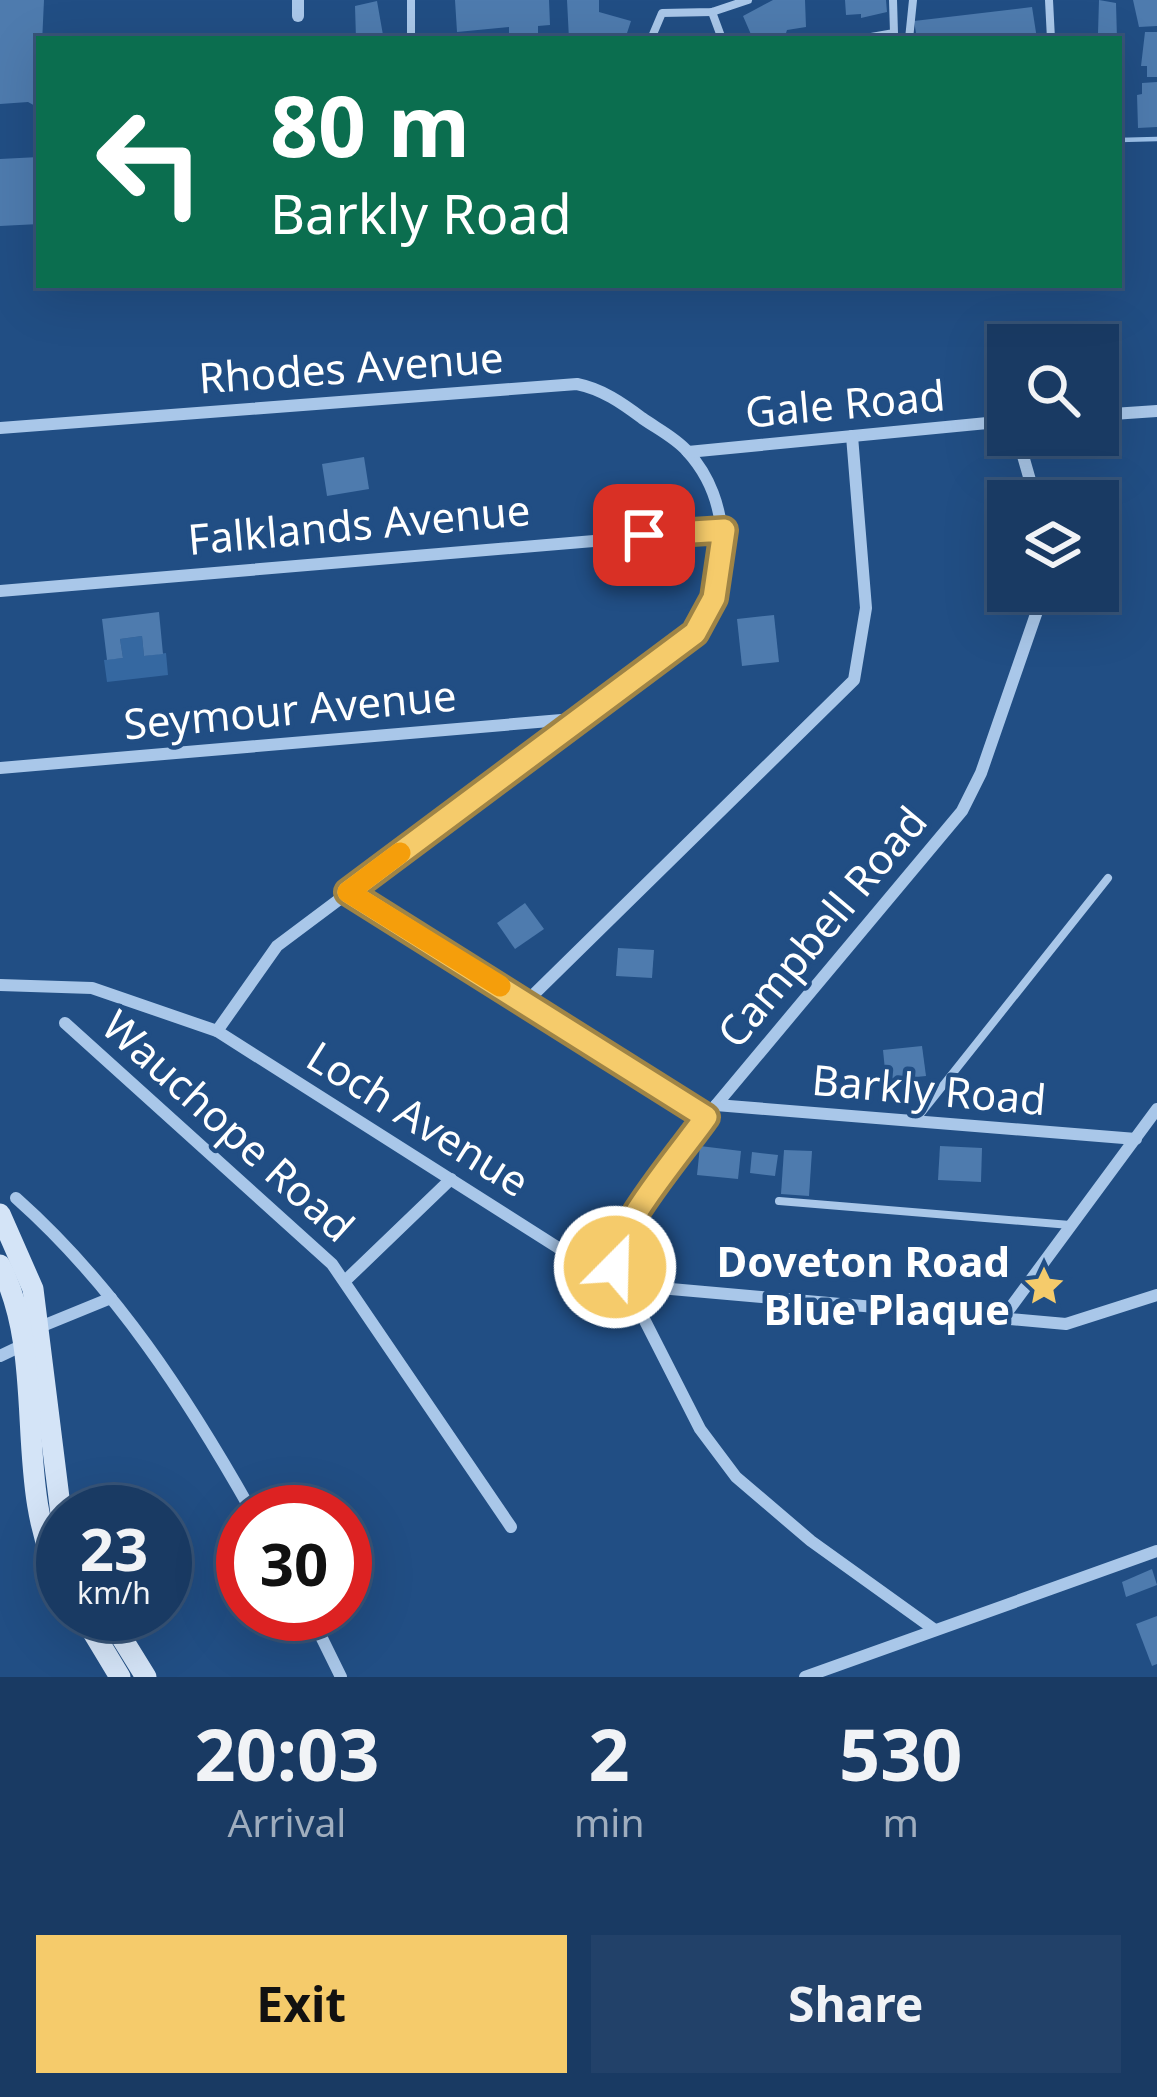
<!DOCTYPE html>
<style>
:root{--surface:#193a63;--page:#224169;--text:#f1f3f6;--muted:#9fadbe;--line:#375478;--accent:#f5cb6b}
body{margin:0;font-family:"Noto Sans",sans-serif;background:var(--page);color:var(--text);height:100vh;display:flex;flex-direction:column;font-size:45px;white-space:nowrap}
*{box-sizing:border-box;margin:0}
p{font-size:39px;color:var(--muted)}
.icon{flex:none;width:66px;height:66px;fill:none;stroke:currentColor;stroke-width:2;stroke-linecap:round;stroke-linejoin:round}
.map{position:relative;height:1677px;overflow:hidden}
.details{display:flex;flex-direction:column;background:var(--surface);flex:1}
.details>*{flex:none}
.guide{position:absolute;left:36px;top:36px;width:1086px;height:252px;border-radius:0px;box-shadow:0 12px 48px #0002,0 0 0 3px var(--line);background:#0b6e4f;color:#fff;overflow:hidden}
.buttons{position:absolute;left:987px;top:324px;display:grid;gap:24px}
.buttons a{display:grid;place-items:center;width:132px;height:132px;border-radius:0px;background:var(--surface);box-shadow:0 12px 48px #0002,0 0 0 3px var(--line);font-size:60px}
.speed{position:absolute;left:36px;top:1485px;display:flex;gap:24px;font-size:60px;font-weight:700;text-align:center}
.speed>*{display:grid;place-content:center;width:156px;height:156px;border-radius:50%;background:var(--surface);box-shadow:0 12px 48px #0002,0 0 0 3px var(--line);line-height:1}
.speed small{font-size:30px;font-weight:400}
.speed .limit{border:18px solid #d22;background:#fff;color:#111}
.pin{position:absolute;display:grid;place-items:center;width:102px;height:102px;color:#fff;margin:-51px;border-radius:24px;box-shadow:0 6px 18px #0006}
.me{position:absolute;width:132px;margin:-66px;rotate:23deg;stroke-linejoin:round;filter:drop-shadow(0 0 9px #0008)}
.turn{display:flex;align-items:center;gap:42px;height:252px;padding:0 36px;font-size:54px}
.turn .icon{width:156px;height:156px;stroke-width:2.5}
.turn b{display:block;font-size:84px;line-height:102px}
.eta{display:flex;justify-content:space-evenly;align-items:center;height:204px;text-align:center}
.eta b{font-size:72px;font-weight:700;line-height:84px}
.primary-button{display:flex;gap:24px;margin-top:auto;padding:24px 36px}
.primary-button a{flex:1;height:138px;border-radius:0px;background:var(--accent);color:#111;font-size:48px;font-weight:700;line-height:138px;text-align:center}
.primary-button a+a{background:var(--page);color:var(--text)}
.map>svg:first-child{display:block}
</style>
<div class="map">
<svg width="1157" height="1677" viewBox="0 0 1157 1677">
<rect width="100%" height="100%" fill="#214e84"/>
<polygon fill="#3568a1" points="142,636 144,656 166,653 168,675 107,682 104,660 123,658 120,639"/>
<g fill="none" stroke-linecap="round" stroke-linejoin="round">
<polyline stroke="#9dc2ea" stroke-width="4.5" points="1119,140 1157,139"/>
</g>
<g fill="#4e7bae">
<polygon points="0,0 44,0 39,108 28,102 0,104"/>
<polygon points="455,0 549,0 550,25 538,26 538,39 509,39 509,27 457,32"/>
<polygon points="567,0 599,0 599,12 631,21 625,39 569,39"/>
<polygon points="773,0 805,0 806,27 787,30 784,39 753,39 743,16"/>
<polygon points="845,0 886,0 887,12 861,18 861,14 846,15"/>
<polygon points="1099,0 1116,3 1117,39 1058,39 1098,33"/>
<polygon points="1133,0 1157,0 1157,26 1139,27"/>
<polygon points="377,1 383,35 395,34 395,39 356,39 355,6"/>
<polygon points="1032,7 1037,39 917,39 914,21"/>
<polygon points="1145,32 1157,32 1157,77 1147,77 1147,66 1141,66"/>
<polygon points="1157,82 1157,127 1138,128 1137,95 1142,94 1142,83"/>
<polygon points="39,157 39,224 0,226 0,159"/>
<polygon points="364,457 369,489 327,496 322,464"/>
<polygon points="159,612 163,654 144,656 142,636 120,639 123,658 107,660 102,619"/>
<polygon points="774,615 779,662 742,666 737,619"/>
<polygon points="525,903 544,929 515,949 497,923"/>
<polygon points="618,948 654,950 652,978 616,976"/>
<polygon points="922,1046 926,1076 886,1080 883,1050"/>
<polygon points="700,1146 741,1151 738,1179 697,1175"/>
<polygon points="940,1146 982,1148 981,1182 938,1180"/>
<polygon points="784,1150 812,1151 809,1196 781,1194"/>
<polygon points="752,1152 778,1155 775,1176 750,1173"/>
<polygon points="1152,1569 1157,1585 1126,1597 1122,1582"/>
<polygon points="1157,1616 1157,1664 1152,1666 1136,1624"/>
</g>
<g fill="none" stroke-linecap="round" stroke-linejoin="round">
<g stroke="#a9c7e9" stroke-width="8">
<polyline points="411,0 411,39"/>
<polyline points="1049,0 1051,39"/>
<polyline points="712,12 722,39"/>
<polyline points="651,39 662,13 712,12 748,0"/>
<polyline points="860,39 894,33 893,0"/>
<polyline points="909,39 913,0"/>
<polyline points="914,1122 1108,878"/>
<polyline points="779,1201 1070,1225"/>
</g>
<g stroke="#a9c7e9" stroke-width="12">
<polyline points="298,0 298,16"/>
<polyline points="1098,415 1157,411"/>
<path d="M0 428 577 384C602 389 622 403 642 418 656 428 676 438 687 451 733 501 732 580 695 633L277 946 217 1031"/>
<polyline points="1017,435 1036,501"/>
<polyline points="688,452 1008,421"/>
<polyline points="0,591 724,530"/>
<polyline points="0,768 585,718"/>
<polyline points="348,891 706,1117"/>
<polyline points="0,985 92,988 217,1031 557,1247 637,1286 1066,1324 1157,1295"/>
<polyline points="526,1002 854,680 866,608 852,436"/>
<polyline points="65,1023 332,1264 511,1527"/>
<polyline points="716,1105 1136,1139"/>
<path d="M16 1198C115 1286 187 1397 252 1512"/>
<polyline points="346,1280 451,1179"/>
<polyline points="1002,1319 1157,1109"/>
<polyline points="40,1327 111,1298"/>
<polyline points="0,1356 21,1346"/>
<polyline points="310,1614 341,1677"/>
<polyline points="935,1630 811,1541 736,1477 700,1429 613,1258 631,1223 706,1117 962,811 981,773 1044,591"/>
<polyline points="805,1677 1157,1551"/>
</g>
<g stroke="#d4e4f7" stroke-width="21">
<polyline points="0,1214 33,1289 63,1530"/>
<path d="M0 1265C50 1363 10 1486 63 1583"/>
<polyline points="82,1614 120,1677"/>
<polyline points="107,1614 146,1677"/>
</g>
</g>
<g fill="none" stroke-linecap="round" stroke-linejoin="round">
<g stroke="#9f8446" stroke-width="30">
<path id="route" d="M615 1267C609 1235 686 1146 706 1117L348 892 695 633 714 598 724 530 644 535"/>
</g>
<use href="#route" stroke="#f5cb6b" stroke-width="21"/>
<polyline stroke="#f59e0b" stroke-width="21" points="400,853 348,892 500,986"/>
</g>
<defs>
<g id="sight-bare" transform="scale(3.24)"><path d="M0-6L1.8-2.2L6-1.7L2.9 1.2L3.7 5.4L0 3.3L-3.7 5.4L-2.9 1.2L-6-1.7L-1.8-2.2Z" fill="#f5cb6b" stroke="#214e84" stroke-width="2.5" paint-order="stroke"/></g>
</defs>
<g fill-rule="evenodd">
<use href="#sight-bare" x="1044" y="1286"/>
</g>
<g text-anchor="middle" stroke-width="9" stroke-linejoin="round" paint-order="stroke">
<g font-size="42" fill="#fff" stroke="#214e84">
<text transform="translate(351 368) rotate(-4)" y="15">Rhodes Avenue</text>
<text transform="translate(845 404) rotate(-5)" y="15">Gale Road</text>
<text transform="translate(359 525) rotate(-5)" y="15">Falklands Avenue</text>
<text transform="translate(290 710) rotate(-5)" y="15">Seymour Avenue</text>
<text transform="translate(822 927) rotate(-50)" y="15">Campbell Road</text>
<text transform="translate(929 1090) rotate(5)" y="15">Barkly Road</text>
<text transform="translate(418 1119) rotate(32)" y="15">Loch Avenue</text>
<text transform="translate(228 1126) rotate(42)" y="15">Wauchope Road</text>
</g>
<g font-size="42" font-weight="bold" fill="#fff" stroke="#214e84" text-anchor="end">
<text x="1010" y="1277">Doveton Road<tspan x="1010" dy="48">Blue Plaque</tspan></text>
</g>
</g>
</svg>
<div class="buttons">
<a><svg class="icon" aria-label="search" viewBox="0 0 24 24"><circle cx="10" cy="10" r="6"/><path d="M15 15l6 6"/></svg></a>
<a><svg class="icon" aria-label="layers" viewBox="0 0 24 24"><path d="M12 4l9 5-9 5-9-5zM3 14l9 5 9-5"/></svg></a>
</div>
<div class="speed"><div>23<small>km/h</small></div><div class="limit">30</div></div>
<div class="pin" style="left:644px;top:535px;background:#d93025"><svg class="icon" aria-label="arrive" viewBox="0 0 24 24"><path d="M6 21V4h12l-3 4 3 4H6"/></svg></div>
<svg class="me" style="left:615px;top:1267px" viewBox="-20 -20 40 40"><circle r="17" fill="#f5cb6b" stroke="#fff" stroke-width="3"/><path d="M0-11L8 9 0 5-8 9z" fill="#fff"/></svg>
<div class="guide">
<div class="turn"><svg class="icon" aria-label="left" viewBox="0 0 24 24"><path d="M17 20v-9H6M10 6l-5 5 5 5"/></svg><div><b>80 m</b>Barkly Road</div></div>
</div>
</div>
<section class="details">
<div class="eta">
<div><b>20:03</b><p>Arrival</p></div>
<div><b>2</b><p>min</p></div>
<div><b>530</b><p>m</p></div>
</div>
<div class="primary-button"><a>Exit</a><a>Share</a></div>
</section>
